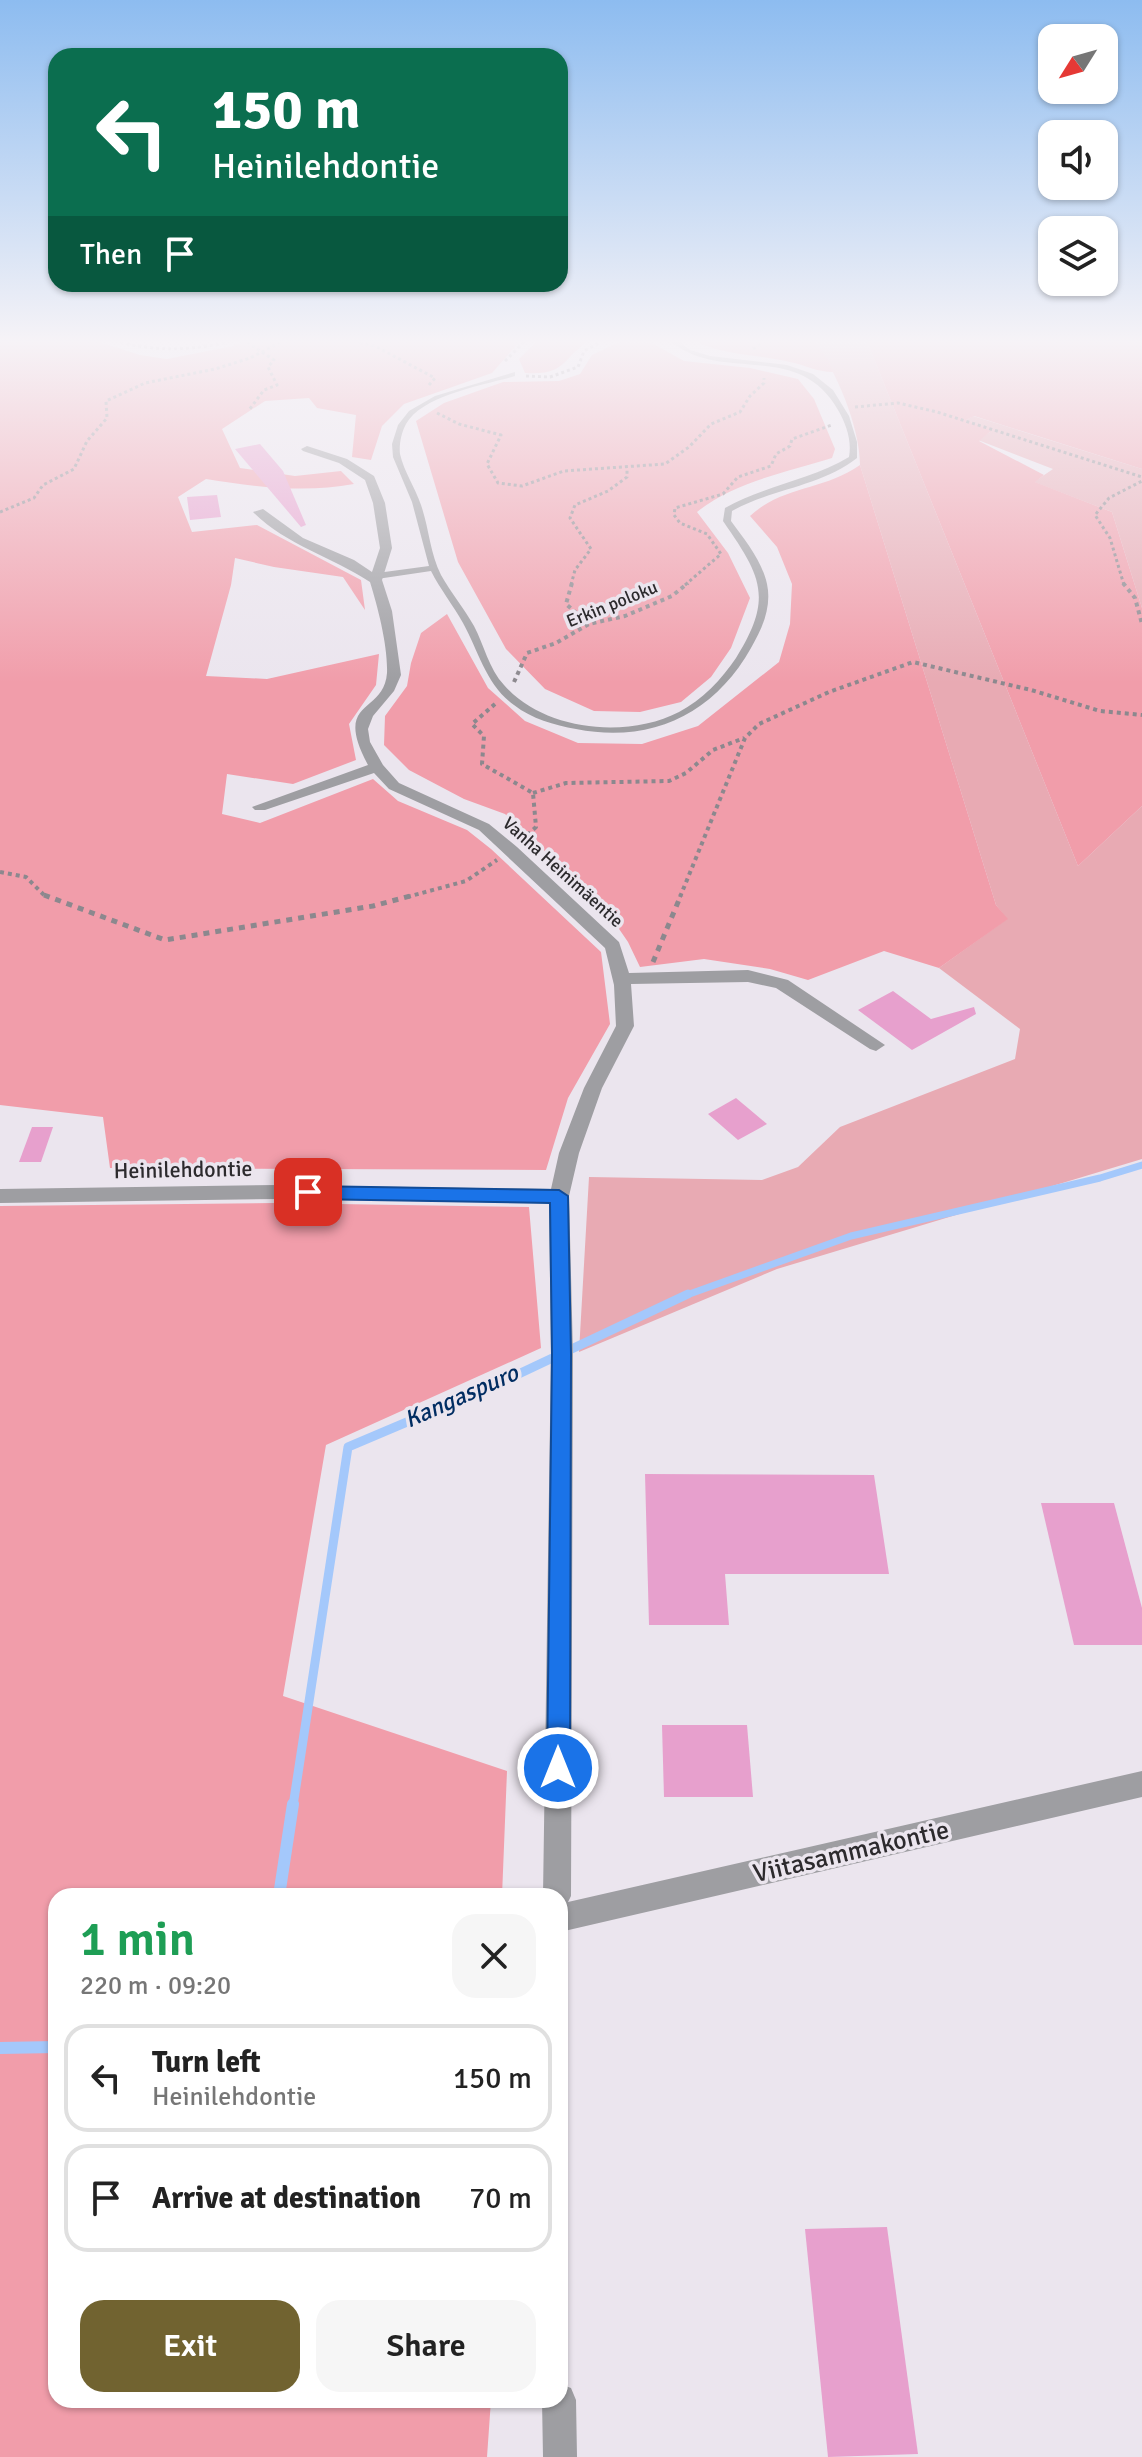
<!DOCTYPE html>
<meta charset="utf-8">
<style>
:root{--surface:#fff;--page:#f6f6f6;--text:#222;--muted:#767676;--line:#e0e0e0;--accent:#716330}
body{margin:0;font-family:Signika,sans-serif;background:var(--page);color:var(--text);height:100vh;display:flex;flex-direction:column;font-size:30px;white-space:nowrap}
*{box-sizing:border-box;margin:0}
p{font-size:26px;color:var(--muted)}
.icon{flex:none;width:44px;height:44px;fill:none;stroke:currentColor;stroke-width:2;stroke-linecap:round;stroke-linejoin:round}
.map{position:relative;flex:1;overflow:hidden}
.details{position:absolute;left:48px;top:1888px;width:520px;height:520px;display:flex;flex-direction:column;background:var(--surface);border-radius:24px;box-shadow:0 2px 6px #0004}
.details>*{flex:none}
.hud{position:absolute;left:48px;top:48px;width:520px;height:244px;border-radius:24px;box-shadow:0 2px 6px #0004;background:#0b6e4f;color:#fff;overflow:hidden}
.needle{width:52px;rotate:233deg}
.fabs{position:absolute;left:1038px;top:24px;display:grid;gap:16px}
.fabs a{display:grid;place-items:center;width:80px;height:80px;border-radius:16px;background:var(--surface);box-shadow:0 2px 6px #0004;font-size:40px}
.pin{position:absolute;display:grid;place-items:center;width:68px;height:68px;color:#fff;margin:-34px;border-radius:16px;box-shadow:0 4px 12px #0006}
.me{position:absolute;width:88px;margin:-44px;rotate:0deg;stroke-linejoin:round;filter:drop-shadow(0 0 6px #0008)}
.turn{display:flex;align-items:center;gap:28px;height:168px;padding:0 32px;font-size:36px}
.turn .icon{width:104px;height:104px;stroke-width:2.5}
.turn b{display:block;font-size:56px;line-height:68px}
.then{display:flex;align-items:center;height:76px;padding:0 32px;background:#0003;gap:16px;font-size:30px}
.round{display:grid;place-items:center;flex:none;width:84px;height:84px;border-radius:24px;background:var(--page)}
.overview{display:flex;align-items:center;justify-content:space-between;height:136px;padding:0 32px}
h1{font-size:48px;font-weight:600;line-height:60px;color:#1e9e55}
.primary-button{display:flex;gap:16px;margin-top:auto;padding:16px 32px}
.primary-button a{flex:1;height:92px;border-radius:24px;background:var(--accent);color:#fff;font-size:32px;font-weight:600;line-height:92px;text-align:center}
.primary-button a+a{background:var(--page);color:var(--text)}
ul{padding:0;list-style:none}
li{display:flex;align-items:center;gap:24px;height:108px;margin:0 16px 12px;padding:0 16px;border:4px solid var(--line);border-radius:24px}
li div{flex:1}
li b{display:block;font-size:30px}
li em{font-style:normal}
.map>svg:first-child{display:block}
</style>
<div class="map">
<svg width="1142" height="2457" viewBox="0 0 1142 2457">
<rect width="100%" height="100%" fill="#ebe5ee"/>
<g fill="#e8aab3">
<path d="M812 339H866L1078 866 1142 806V1159L777 1269 579 1352 589 1177 762 1180 798 1167 840 1127 1015 1059 1020 1029 939 968 1007 919 996 905 860 465C860 427 836 369 812 339Z"/>
<polygon points="973,416 1142,469 1142,608 1112,512 1034,482 1053,469 978,440 990,432 966,420"/>
</g>
<g fill="#f19daa">
<path d="M0 339H90L140 355 167 359 233 346 249 339H522L492 373 404 404 382 426 371 460 352 457 356 415 317 408 309 398 265 401 222 429 240 468 295 476 341 471 354 484C305 493 256 487 206 479L178 497 192 532 257 525 361 580 365 610 343 577 274 567 235 558 231 585 206 676 267 679 379 654 376 685 349 724 356 760 293 784 227 774 222 814 260 823 373 779 398 801 467 830 491 849 601 952 610 1024 568 1098 546 1170 110 1168 103 1117 0 1105Z"/>
<path d="M539 339H592C561 357 568 376 525 373L519 359Z"/>
<path d="M691 339H812L828 359 833 372C817 372 805 365 790 362 757 354 722 356 691 339Z"/>
<polygon points="866,339 1142,339 1142,469 974,416 966,420 991,431 979,441 1044,475 1035,482 1112,512 1142,608 1142,806 1078,866"/>
<path d="M619 342 652 343 684 361 750 368 798 379 814 399 835 449 832 458C788 472 733 482 697 512L728 553 750 598 731 648 711 677 681 702 640 712 594 711 545 689 506 649 458 562 416 421 444 403 503 382 559 381 580 374 592 355Z"/>
<path d="M860 465 996 905 1008 919 939 968 884 951 808 980 770 969 704 959 640 967 628 942 604 907 505 814 464 799 409 770 384 745 385 716 407 686 411 663 421 633 447 614 488 688 525 721 578 743 642 744 698 726 779 662 790 624 792 584 777 547 750 516C784 485 823 491 860 465Z"/>
<polygon points="275,1203 529,1207 541,1348 326,1445 283,1696 507,1771 502,1896 56,1896 56,2400 491,2400 487,2457 0,2457 0,1206"/>
</g>
<g fill="none" stroke-linecap="round" stroke-linejoin="round">
<polyline stroke="#a4c8fb" stroke-width="7" points="684,1296 851,1236 1100,1178 1142,1165"/>
<polyline stroke="#a4c8fb" stroke-width="9" points="293,1806 348,1447 506,1380 688,1294"/>
<g stroke="#a4c8fb" stroke-width="12">
<polyline points="279,1896 293,1804"/>
<polyline points="0,2048 56,2047"/>
</g>
</g>
<g fill="#e7a0cd">
<polygon points="260,444 283,471 306,525 301,527 235,449"/>
<polygon points="217,495 221,517 190,520 187,497"/>
<polygon points="893,991 931,1019 974,1007 976,1014 912,1050 858,1010"/>
<polygon points="736,1098 767,1124 738,1140 708,1114"/>
<polygon points="32,1127 53,1127 41,1162 19,1162"/>
<polygon points="645,1474 874,1475 889,1574 725,1574 729,1625 649,1625"/>
<polygon points="1041,1503 1114,1503 1142,1608 1142,1645 1074,1645"/>
<polygon points="662,1725 747,1725 753,1797 664,1797"/>
<polygon points="887,2227 918,2454 828,2457 805,2229"/>
</g>
<g fill="none" stroke-linecap="round" stroke-linejoin="round">
<g stroke="#8c888e" stroke-width="3" stroke-dasharray="3 3" stroke-linecap="butt">
<path d="M109 339C155 353 194 351 241 339"/>
<polyline points="242,339 274,360 268,367 277,385 264,390 249,410"/>
<polyline points="342,339 375,346 435,378 429,385"/>
<polyline points="753,349 767,339"/>
<polyline points="505,361 527,339"/>
<polyline points="526,376 550,377 578,367 584,351 606,339"/>
<polyline points="855,407 898,403 937,412 1142,477"/>
<polyline points="437,413 459,424 501,435 487,464 498,483 522,486 564,471 665,464 689,447 711,424 740,412 750,396 764,383 764,378"/>
<polyline points="0,512 34,498 43,485 74,469 87,441 107,418 106,401 145,383 215,369 250,358 287,339"/>
<polyline points="571,585 575,570 591,549 570,518 575,505 608,491 627,477 627,468"/>
<polyline points="685,585 721,554 707,534 680,523 674,515 675,508 723,494 738,477 771,466 776,454 790,446 792,439 832,425"/>
<polyline points="1124,585 1110,538 1095,515 1109,498 1142,481"/>
</g>
<g stroke="#8c888e" stroke-width="4" stroke-dasharray="4 4" stroke-linecap="butt">
<polyline points="572,583 566,604 589,624"/>
<polyline points="1123,583 1135,598 1142,624"/>
<polyline points="514,682 527,653 556,643 589,624 625,616 672,596 688,583"/>
<polyline points="495,704 472,724 484,736 482,764 533,793 536,827 523,839"/>
<polyline points="533,793 566,783 669,781 686,773 713,750 744,738"/>
<polyline points="0,872 26,877 46,897"/>
<polyline points="407,897 466,881 497,860"/>
<polyline points="680,897 745,738 759,724 829,692 913,662 1031,690 1100,711 1142,715"/>
</g>
<g stroke="#8c888e" stroke-width="5" stroke-dasharray="6 6" stroke-linecap="butt">
<polyline points="44,895 165,940 373,906 414,895"/>
<polyline points="653,962 681,895"/>
</g>
<path fill="#9e9ea2" fill-rule="evenodd" d="M668 339H676L690 350 710 356 787 365 813 374 833 390 849 416 857 442V458C822 486 771 489 732 511L731 521C745 540 762 561 767 584 772 607 762 629 751 648 714 714 651 744 576 729 554 725 532 719 514 705 486 685 479 652 463 623 453 605 440 589 431 571L377 579 373 576 377 573 429 566 412 502 393 457 392 444 398 425 409 411 435 396 515 372V376C484 385 422 395 406 424 401 433 399 445 400 454 404 472 415 487 421 505 429 528 430 553 441 575 451 593 464 608 474 626 484 645 489 669 504 685 544 731 627 739 679 712 702 700 722 679 736 658 774 597 761 576 723 521L725 508C764 486 810 480 849 457 852 440 846 424 838 410 797 338 720 386 668 339Z"/>
<g fill="#9e9ea2" fill-rule="evenodd">
<path d="M307 446 347 459 374 476 385 503 392 548 382 580 392 611 401 675 394 691 373 716 368 729 370 742 383 765 399 783 489 824 517 847 619 942 629 973 748 970 788 980 885 1045 876 1051 870 1049 776 988 748 982 631 984 634 1026 602 1088 579 1153 569 1196 573 1354 571 1896 568 1902 1142 1771V1797L560 1932V1896H543L551 1354 549 1203 277 1199 0 1203V1189L277 1185 551 1189 559 1153 584 1088 616 1026 614 985 605 948 479 830 389 789 374 773 265 810H255L252 807 368 765C332 698 384 715 387 673 388 646 378 608 370 582 332 557 286 545 253 512L263 509 303 538 354 560 372 572 380 548 373 503 365 480 339 463 303 451 301 449Z"/>
<polygon points="560,2384 571,2388 576,2400 577,2457 543,2457 542,2400 560,2400"/>
</g>
</g>
<linearGradient id="sky" x2="0" y2="1"><stop stop-color="#8dbcf0"/><stop offset="0.5" stop-color="#f6f3f7"/><stop offset="1" stop-color="#f6f3f7" stop-opacity="0"/></linearGradient>
<rect width="1142" height="683" fill="url(#sky)"/>
<polygon fill="#1a73e8" stroke="#114b97" stroke-width="2" points="308,1186 559,1190 568,1196 571,1354 570,1768 567,1777 558,1780 550,1777 547,1768 552,1354 550,1203 308,1199 299,1192"/>
<g text-anchor="middle" stroke-width="7" stroke-linejoin="round" paint-order="stroke">
<g font-size="18" fill="#2c2a2d" stroke="#ebe5ee">
<text transform="translate(612 604) rotate(-22)" y="6">Erkin poloku</text>
<text transform="translate(563 872) rotate(42)" y="6">Vanha Heinimäentie</text>
</g>
<g font-size="22" fill="#2c2a2d" stroke="#ebe5ee">
<text transform="translate(183 1169) rotate(-1)" y="8">Heinilehdontie</text>
</g>
<g font-size="24" font-style="italic" fill="#012d62" stroke="#ebe5ee">
<text transform="translate(461 1396) rotate(-24)" y="8">Kangaspuro</text>
</g>
<g font-size="26" fill="#2c2a2d" stroke="#ebe5ee">
<text transform="translate(851 1851) rotate(-13)" y="9">Viitasammakontie</text>
</g>
</g>
</svg>
<div class="fabs">
<a><svg class="needle" viewBox="-14 -14 28 28"><path d="M0-13l5 13h-10z" fill="#e53935"/><path d="M0 13l5-13h-10z" fill="#767676"/></svg></a>
<a><svg class="icon" aria-label="sound" viewBox="0 0 24 24"><path d="M4 9h4l5-4v14l-5-4H4zM17 9q2 3 0 6"/></svg></a>
<a><svg class="icon" aria-label="layers" viewBox="0 0 24 24"><path d="M12 4l9 5-9 5-9-5zM3 14l9 5 9-5"/></svg></a>
</div>
<div class="pin" style="left:308px;top:1192px;background:#d93025"><svg class="icon" aria-label="arrive" viewBox="0 0 24 24"><path d="M6 21V4h12l-3 4 3 4H6"/></svg></div>
<svg class="me" style="left:558px;top:1768px" viewBox="-20 -20 40 40"><circle r="17" fill="#1a73e8" stroke="#fff" stroke-width="3"/><path d="M0-11L8 9 0 5-8 9z" fill="#fff"/></svg>
<div class="hud">
<div class="turn"><svg class="icon" aria-label="left" viewBox="0 0 24 24"><path d="M17 20v-9H6M10 6l-5 5 5 5"/></svg><div><b>150 m</b>Heinilehdontie</div></div>
<div class="then">Then<svg class="icon" aria-label="arrive" viewBox="0 0 24 24"><path d="M6 21V4h12l-3 4 3 4H6"/></svg></div>
</div>
<section class="details">
<div class="overview"><div><h1>1 min</h1><p>220 m · 09:20</p></div><a class="round"><svg class="icon" aria-label="close" viewBox="0 0 24 24"><path d="M6 6l12 12M18 6L6 18"/></svg></a></div>
<ul>
<li><svg class="icon" aria-label="left" viewBox="0 0 24 24"><path d="M17 20v-9H6M10 6l-5 5 5 5"/></svg><div><b>Turn left</b><p>Heinilehdontie</p></div><em>150 m</em></li>
<li><svg class="icon" aria-label="arrive" viewBox="0 0 24 24"><path d="M6 21V4h12l-3 4 3 4H6"/></svg><div><b>Arrive at destination</b></div><em>70 m</em></li>
</ul>
<div class="primary-button"><a>Exit</a><a>Share</a></div>
</section>
</div>
